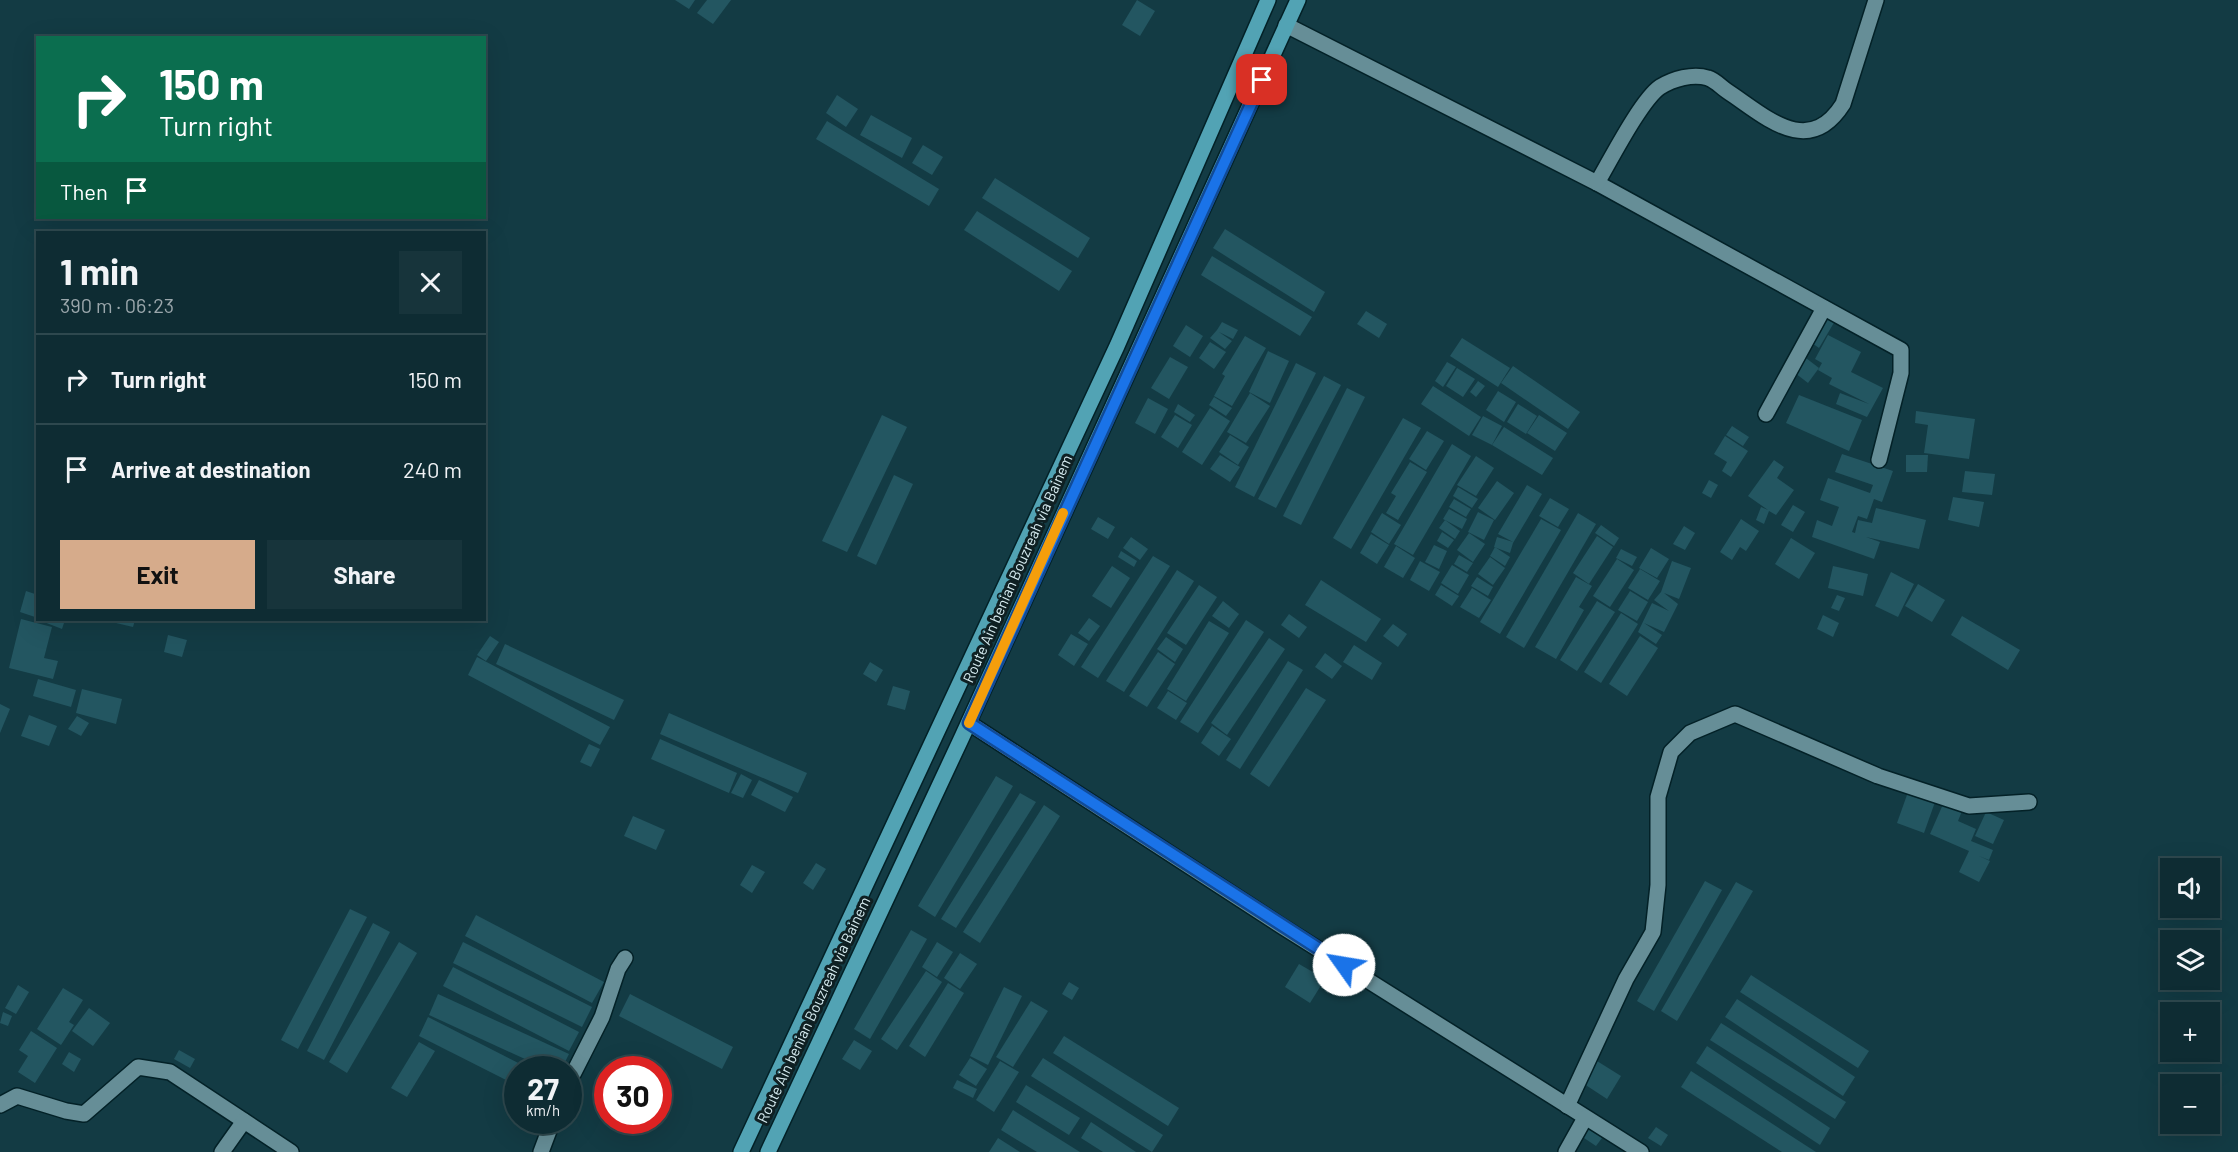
<!DOCTYPE html>
<meta charset="utf-8">
<style>
:root{--surface:#0e2c33;--page:#17343b;--text:#f1f3f6;--muted:#9ba7ac;--line:#2e484e;--accent:#d6ab8b}
body{margin:0;font-family:Barlow,sans-serif;background:var(--page);color:var(--text);height:100vh;display:flex;flex-direction:column;font-size:22px;white-space:nowrap}
*{box-sizing:border-box;margin:0}
p{font-size:20px;color:var(--muted)}
.icon{flex:none;width:33px;height:33px;fill:none;stroke:currentColor;stroke-width:2;stroke-linecap:round;stroke-linejoin:round}
.map{position:relative;flex:1;overflow:hidden}
.drawer{position:absolute;left:36px;top:231px;width:450px;height:390px;display:flex;flex-direction:column;background:var(--surface);border-radius:0px;box-shadow:0 6px 24px #0002,0 0 0 2px var(--line)}
.drawer>*{flex:none}
.top-card{position:absolute;left:36px;top:36px;width:450px;height:183px;border-radius:0px;box-shadow:0 6px 24px #0002,0 0 0 2px var(--line);background:#0b6e4f;color:#fff;overflow:hidden}
.tools{position:absolute;left:2160px;top:858px;display:grid;gap:12px}
.tools a{display:grid;place-items:center;width:60px;height:60px;border-radius:0px;background:var(--surface);box-shadow:0 6px 24px #0002,0 0 0 2px var(--line);font-size:30px}
.speed{position:absolute;left:504px;top:1056px;display:flex;gap:12px;font-size:30px;font-weight:700;text-align:center}
.speed>*{display:grid;place-content:center;width:78px;height:78px;border-radius:50%;background:var(--surface);box-shadow:0 6px 24px #0002,0 0 0 2px var(--line);line-height:1}
.speed small{font-size:15px;font-weight:400}
.speed .limit{border:9px solid #d22;background:#fff;color:#111}
.pin{position:absolute;display:grid;place-items:center;width:51px;height:51px;color:#fff;margin:-26px;border-radius:12px;box-shadow:0 3px 9px #0006}
.me{position:absolute;width:66px;margin:-33px;rotate:302deg;stroke-linejoin:round;filter:drop-shadow(0 0 4px #0008)}
.turn{display:flex;align-items:center;gap:21px;height:126px;padding:0 24px;font-size:27px}
.turn .icon{width:78px;height:78px;stroke-width:2.5}
.turn b{display:block;font-size:42px;line-height:51px}
.then{display:flex;align-items:center;height:57px;padding:0 24px;background:#0003;gap:12px;font-size:22px}
.round{display:grid;place-items:center;flex:none;width:63px;height:63px;border-radius:0px;background:var(--page)}
.headline{display:flex;align-items:center;justify-content:space-between;height:102px;padding:0 24px}
h1{font-size:36px;font-weight:700;line-height:45px}
.primary-button{display:flex;gap:12px;margin-top:auto;padding:12px 24px}
.primary-button a{flex:1;height:69px;border-radius:0px;background:var(--accent);color:#111;font-size:24px;font-weight:700;line-height:69px;text-align:center}
.primary-button a+a{background:var(--page);color:var(--text)}
ul{padding:0;list-style:none}
li{display:flex;align-items:center;gap:18px;height:90px;padding:0 24px;border-top:2px solid var(--line)}
li div{flex:1}
li b{display:block;font-size:22px}
li em{font-style:normal}
.map>svg:first-child{display:block}
</style>
<div class="map">
<svg width="2238" height="1152" viewBox="0 0 2238 1152">
<rect width="100%" height="100%" fill="#133b44"/>
<g fill="#235661">
<polygon points="675,0 695,0 689,9"/>
<polygon points="707,0 731,0 713,24 697,13"/>
<polygon points="1137,0 1155,11 1140,36 1122,25"/>
<polygon points="837,95 858,109 846,127 826,113"/>
<polygon points="871,115 912,138 902,158 860,135"/>
<polygon points="827,121 939,189 929,206 816,139"/>
<polygon points="923,145 943,157 932,175 912,163"/>
<polygon points="995,178 1090,238 1078,258 982,198"/>
<polygon points="977,211 1072,271 1059,291 964,230"/>
<polygon points="1225,229 1325,292 1314,312 1213,248"/>
<polygon points="1212,256 1312,317 1300,336 1201,275"/>
<polygon points="1366,311 1387,324 1379,338 1357,324"/>
<polygon points="1825,315 1835,321 1819,348 1809,341"/>
<polygon points="1222,322 1238,330 1233,339 1219,332 1232,341 1225,349 1210,338 1217,330"/>
<polygon points="1186,325 1203,336 1190,357 1173,346"/>
<polygon points="1828,335 1861,352 1851,372 1883,388 1867,417 1836,404 1840,393 1869,404 1829,384 1832,378 1818,370 1822,363 1815,359"/>
<polygon points="1245,336 1266,348 1232,406 1214,396 1225,376 1222,374"/>
<polygon points="1462,338 1510,368 1498,387 1450,356"/>
<polygon points="1210,342 1226,352 1214,369 1199,358"/>
<polygon points="1268,351 1289,361 1270,403 1249,392"/>
<polygon points="1170,357 1188,367 1169,399 1151,388"/>
<polygon points="1806,358 1819,368 1808,383 1795,373"/>
<polygon points="1447,362 1456,367 1443,387 1435,381"/>
<polygon points="1296,363 1316,373 1254,497 1235,487"/>
<polygon points="1513,366 1580,412 1568,429 1501,383"/>
<polygon points="1457,368 1475,379 1463,397 1446,386"/>
<polygon points="1324,376 1341,385 1276,508 1258,499"/>
<polygon points="1478,381 1485,386 1476,397 1470,392"/>
<polygon points="1433,386 1481,417 1469,436 1421,404"/>
<polygon points="1347,388 1365,397 1301,525 1283,516"/>
<polygon points="1498,391 1516,402 1504,422 1486,410"/>
<polygon points="1250,393 1270,406 1246,443 1227,432"/>
<polygon points="1799,395 1862,420 1849,451 1786,423"/>
<polygon points="1214,397 1232,408 1226,416 1209,405"/>
<polygon points="1148,398 1168,409 1155,434 1135,423"/>
<polygon points="1178,404 1195,415 1190,422 1174,412"/>
<polygon points="1518,404 1537,416 1526,434 1507,422"/>
<polygon points="1210,408 1230,421 1202,465 1182,452"/>
<polygon points="1916,411 1975,419 1969,459 1924,453 1928,425 1915,423"/>
<polygon points="882,415 907,427 847,552 822,541"/>
<polygon points="1175,415 1192,425 1178,448 1161,437"/>
<polygon points="1539,415 1567,433 1555,451 1527,433"/>
<polygon points="1483,416 1502,426 1492,445 1472,435"/>
<polygon points="1403,418 1421,428 1351,549 1333,538"/>
<polygon points="1732,426 1749,437 1743,446 1726,435"/>
<polygon points="1504,427 1553,458 1542,475 1492,445"/>
<polygon points="1427,431 1444,441 1426,470 1409,459"/>
<polygon points="1230,435 1249,447 1238,465 1219,452"/>
<polygon points="1725,436 1748,451 1731,477 1722,471 1727,462 1714,454"/>
<polygon points="1452,444 1471,456 1413,555 1394,544"/>
<polygon points="1842,454 1893,471 1882,502 1874,499 1867,519 1858,516 1852,532 1855,533 1858,520 1872,523 1876,508 1926,520 1919,549 1866,537 1880,542 1874,559 1812,537 1817,520 1832,526 1839,507 1820,500 1828,478 1870,493 1873,485 1835,472"/>
<polygon points="1220,455 1240,467 1230,482 1210,469"/>
<polygon points="1906,455 1928,455 1927,472 1906,472"/>
<polygon points="1476,456 1494,468 1476,496 1457,485"/>
<polygon points="1774,460 1784,467 1777,478 1794,490 1776,515 1769,511 1764,524 1756,520 1761,507 1768,510 1748,496"/>
<polygon points="1410,462 1427,472 1398,520 1386,513 1396,496 1391,493"/>
<polygon points="1965,471 1995,474 1992,495 1962,492"/>
<polygon points="894,475 913,484 876,565 857,556"/>
<polygon points="1709,480 1718,485 1711,498 1702,493"/>
<polygon points="1497,481 1514,493 1495,520 1478,508"/>
<polygon points="1527,485 1542,494 1513,543 1510,553 1494,547 1497,537 1513,542 1498,534"/>
<polygon points="1458,487 1478,499 1472,508 1453,496"/>
<polygon points="1953,497 1984,502 1979,527 1948,520"/>
<polygon points="1550,498 1569,509 1558,527 1539,516"/>
<polygon points="1454,499 1471,509 1466,517 1449,507"/>
<polygon points="1793,505 1805,512 1793,532 1781,525"/>
<polygon points="1449,509 1467,519 1462,529 1443,519"/>
<polygon points="1478,512 1494,520 1484,540 1468,532"/>
<polygon points="1382,513 1401,525 1389,544 1371,532"/>
<polygon points="1578,513 1596,524 1524,648 1506,637"/>
<polygon points="1098,517 1115,527 1108,539 1091,529"/>
<polygon points="1541,519 1561,530 1500,634 1480,622"/>
<polygon points="1741,519 1759,531 1746,551 1740,547 1732,560 1720,552"/>
<polygon points="1445,520 1460,531 1455,539 1439,528"/>
<polygon points="1601,525 1619,538 1614,546 1595,533"/>
<polygon points="1684,526 1695,533 1685,550 1673,544"/>
<polygon points="1442,532 1454,540 1448,548 1437,541"/>
<polygon points="1469,533 1485,544 1473,562 1457,550"/>
<polygon points="1371,534 1389,545 1377,564 1360,553"/>
<polygon points="1597,536 1613,547 1589,584 1573,573"/>
<polygon points="1131,537 1148,549 1140,560 1123,548"/>
<polygon points="1791,538 1815,553 1799,579 1775,564"/>
<polygon points="1434,545 1447,551 1439,569 1425,562"/>
<polygon points="1396,546 1415,558 1403,578 1384,567"/>
<polygon points="1495,547 1510,557 1505,566 1490,556"/>
<polygon points="1651,548 1669,559 1657,578 1639,568"/>
<polygon points="1621,549 1637,557 1632,566 1616,558"/>
<polygon points="1121,551 1137,561 1134,567 1118,557"/>
<polygon points="1459,555 1473,563 1467,572 1454,564"/>
<polygon points="1153,556 1170,566 1098,678 1081,667"/>
<polygon points="1490,557 1505,568 1493,585 1478,574"/>
<polygon points="1617,559 1634,570 1610,607 1593,596"/>
<polygon points="1420,561 1440,572 1429,591 1410,580"/>
<polygon points="1672,561 1691,568 1679,599 1664,593 1678,604 1664,632 1644,623 1662,635 1656,644 1638,632 1652,603 1669,611 1654,600 1661,592"/>
<polygon points="1452,565 1469,575 1458,594 1441,583"/>
<polygon points="1112,566 1130,578 1111,608 1092,596"/>
<polygon points="1833,566 1868,574 1863,596 1828,588"/>
<polygon points="1640,569 1660,581 1648,600 1628,588"/>
<polygon points="1177,570 1194,581 1124,692 1106,681"/>
<polygon points="1891,572 1914,584 1898,617 1875,606"/>
<polygon points="1477,577 1493,587 1488,596 1471,586"/>
<polygon points="1576,577 1592,586 1579,607 1584,610 1556,659 1535,647"/>
<polygon points="1321,580 1381,619 1366,642 1305,605"/>
<polygon points="1918,584 1945,600 1932,622 1905,606"/>
<polygon points="1199,585 1217,597 1186,645 1167,633"/>
<polygon points="1441,585 1459,596 1452,606 1435,595"/>
<polygon points="1472,588 1491,600 1479,618 1460,607"/>
<polygon points="26,591 38,595 38,618 20,612"/>
<polygon points="1630,591 1648,602 1637,621 1618,610"/>
<polygon points="1837,595 1845,598 1839,611 1831,608"/>
<polygon points="1223,601 1239,614 1229,628 1212,616"/>
<polygon points="1597,601 1615,612 1577,671 1560,660"/>
<polygon points="1621,613 1638,624 1601,683 1584,672"/>
<polygon points="1289,614 1307,627 1299,638 1281,625"/>
<polygon points="1823,615 1839,623 1833,637 1817,629"/>
<polygon points="1962,616 2020,650 2008,670 1951,635"/>
<polygon points="1089,618 1100,626 1089,641 1078,633"/>
<polygon points="21,619 52,627 44,658 58,661 53,679 9,668"/>
<polygon points="45,620 65,620 62,629 44,622"/>
<polygon points="117,620 135,620 133,627 116,623"/>
<polygon points="1246,620 1264,632 1198,733 1180,722"/>
<polygon points="1209,621 1229,633 1186,701 1167,689"/>
<polygon points="1393,624 1407,634 1398,647 1383,636"/>
<polygon points="1071,634 1088,644 1074,666 1058,655"/>
<polygon points="168,635 187,640 182,657 164,652"/>
<polygon points="490,636 499,642 486,661 477,655"/>
<polygon points="1640,636 1658,648 1627,696 1609,684"/>
<polygon points="1166,637 1183,649 1175,662 1157,649"/>
<polygon points="1269,638 1285,649 1227,735 1211,723"/>
<polygon points="505,644 624,700 614,720 496,664"/>
<polygon points="1354,645 1382,663 1372,680 1343,662"/>
<polygon points="1158,652 1175,664 1147,707 1129,696"/>
<polygon points="1325,653 1342,666 1332,679 1315,667"/>
<polygon points="477,657 610,727 600,745 468,675"/>
<polygon points="1288,661 1303,670 1240,769 1226,760"/>
<polygon points="870,662 883,670 876,682 863,674"/>
<polygon points="38,679 76,690 71,707 33,696"/>
<polygon points="893,686 910,691 905,710 887,705"/>
<polygon points="1306,688 1326,700 1269,787 1250,774"/>
<polygon points="82,689 122,699 116,724 76,713"/>
<polygon points="1168,691 1187,703 1176,720 1157,708"/>
<polygon points="0,704 10,709 0,733"/>
<polygon points="669,713 807,773 798,793 660,734"/>
<polygon points="29,715 57,726 49,746 21,736"/>
<polygon points="77,716 89,723 81,736 68,729"/>
<polygon points="1212,726 1231,739 1219,756 1201,743"/>
<polygon points="660,739 737,773 729,793 651,759"/>
<polygon points="589,744 600,749 591,767 580,762"/>
<polygon points="741,774 752,780 743,798 731,793"/>
<polygon points="996,776 1013,786 935,917 918,906"/>
<polygon points="759,780 793,797 785,812 751,795"/>
<polygon points="1908,792 1935,802 1924,833 1897,823"/>
<polygon points="1020,793 1036,802 956,928 941,919"/>
<polygon points="1944,802 1962,811 1958,821 1976,829 1971,841 1993,850 1989,860 1979,856 1990,861 1979,882 1959,872 1969,851 1930,834"/>
<polygon points="1044,805 1060,816 980,943 963,932"/>
<polygon points="1986,812 2004,820 1993,844 1975,836"/>
<polygon points="633,816 665,830 656,850 624,836"/>
<polygon points="816,863 826,869 813,890 803,883"/>
<polygon points="752,865 765,872 752,893 740,885"/>
<polygon points="1705,881 1722,890 1654,1011 1637,1001"/>
<polygon points="1736,882 1753,891 1677,1021 1661,1011"/>
<polygon points="350,909 367,917 298,1049 281,1040"/>
<polygon points="476,915 604,982 592,1003 465,936"/>
<polygon points="373,923 390,932 324,1060 307,1051"/>
<polygon points="911,930 927,939 870,1039 854,1029"/>
<polygon points="399,942 417,953 347,1073 329,1062"/>
<polygon points="463,942 592,1007 582,1027 453,963"/>
<polygon points="937,942 953,952 937,977 922,967"/>
<polygon points="960,953 977,964 960,989 944,978"/>
<polygon points="1299,964 1325,979 1310,1003 1285,987"/>
<polygon points="453,967 579,1032 569,1051 443,986"/>
<polygon points="926,971 942,982 897,1050 881,1039"/>
<polygon points="1751,975 1869,1051 1858,1068 1740,992"/>
<polygon points="1069,982 1079,988 1072,1000 1062,994"/>
<polygon points="948,983 964,993 925,1057 909,1046"/>
<polygon points="18,985 29,992 16,1014 5,1008"/>
<polygon points="1004,987 1022,996 988,1065 970,1056"/>
<polygon points="63,988 83,1000 69,1022 74,1025 61,1045 37,1029"/>
<polygon points="438,994 569,1054 561,1070 549,1070 429,1015"/>
<polygon points="630,994 733,1047 722,1069 619,1016"/>
<polygon points="1737,999 1855,1077 1843,1096 1725,1017"/>
<polygon points="1031,1001 1048,1011 1013,1067 996,1057"/>
<polygon points="89,1008 110,1023 93,1046 72,1031"/>
<polygon points="3,1012 12,1016 8,1026 0,1023"/>
<polygon points="428,1017 532,1070 518,1070 518,1086 419,1036"/>
<polygon points="1721,1023 1846,1102 1835,1119 1710,1040"/>
<polygon points="31,1031 57,1048 35,1083 18,1072 28,1056 19,1050"/>
<polygon points="1064,1036 1179,1108 1168,1126 1053,1053"/>
<polygon points="854,1040 872,1051 860,1070 842,1059"/>
<polygon points="419,1042 435,1051 407,1097 391,1088"/>
<polygon points="1707,1046 1830,1128 1820,1145 1696,1063"/>
<polygon points="179,1050 195,1059 190,1068 174,1059"/>
<polygon points="69,1052 81,1059 74,1072 62,1064"/>
<polygon points="1589,1056 1621,1076 1607,1099 1575,1078"/>
<polygon points="970,1058 987,1069 976,1086 959,1075"/>
<polygon points="1043,1058 1163,1135 1152,1152 1031,1076"/>
<polygon points="1000,1061 1019,1072 994,1112 976,1100"/>
<polygon points="1691,1071 1816,1152 1782,1152 1681,1087"/>
<polygon points="957,1080 977,1089 973,1098 953,1088"/>
<polygon points="1026,1085 1080,1118 1069,1135 1016,1102"/>
<polygon points="1013,1110 1080,1152 1037,1152 1001,1130"/>
<polygon points="1091,1122 1136,1152 1103,1152 1081,1138"/>
<polygon points="1583,1126 1602,1138 1596,1146 1578,1134"/>
<polygon points="1656,1127 1668,1135 1661,1146 1648,1138"/>
<polygon points="998,1138 1020,1152 989,1152"/>
</g>
<g fill="none" stroke-linecap="round" stroke-linejoin="round">
<g stroke="#032127" stroke-width="18">
<g id="minor">
<polyline points="1286,25 1597,183 1901,350 1901,373 1879,460"/>
<path d="M1597 183C1610 161 1641 100 1660 87 1673 79 1693 73 1708 78 1715 80 1721 87 1727 91 1765 116 1808 159 1843 104L1876 0"/>
<polyline points="1766,414 1824,308"/>
<polyline points="969,723 1283,927 1641,1152"/>
<polyline points="568,1084 602,1017 618,969 625,958"/>
<polyline points="0,1105 17,1096 66,1111 84,1114 138,1067 170,1072 291,1152"/>
<polyline points="1567,1106 1626,979 1653,932 1658,885 1658,797 1671,752 1690,733 1735,714 1878,776 1969,806 2029,802"/>
<polyline points="222,1152 244,1121"/>
<polyline points="541,1152 553,1120"/>
<polyline points="1566,1152 1585,1118"/>
</g>
</g>
<g stroke="#032127" stroke-width="18">
<g id="major">
<polyline points="741,1152 1117,346 1268,0"/>
<polyline points="768,1152 962,737 1298,0"/>
</g>
</g>
<use href="#minor" stroke="#668e97" stroke-width="15"/>
<use href="#major" stroke="#52a3b4" stroke-width="15"/>
</g>
<g fill="none" stroke-linecap="round" stroke-linejoin="round">
<g stroke="#114b97" stroke-width="15">
<polyline id="route" points="1262,80 969,723 1344,965"/>
</g>
<use href="#route" stroke="#1a73e8" stroke-width="10"/>
<polyline stroke="#f59e0b" stroke-width="10" points="969,723 1063,513"/>
</g>
<g text-anchor="middle" stroke-width="6" stroke-linejoin="round" paint-order="stroke">
<g font-size="15" fill="#d7ecf1" stroke="#0f2023">
<text transform="translate(1018 569) rotate(-66)" y="5">Route Ain benian Bouzreah via Bainem</text>
<text transform="translate(814 1010) rotate(-65)" y="5">Route Ain benian Bouzreah via Bainem</text>
</g>
</g>
</svg>
<div class="tools">
<a><svg class="icon" aria-label="sound" viewBox="0 0 24 24"><path d="M4 9h4l5-4v14l-5-4H4zM17 9q2 3 0 6"/></svg></a>
<a><svg class="icon" aria-label="layers" viewBox="0 0 24 24"><path d="M12 4l9 5-9 5-9-5zM3 14l9 5 9-5"/></svg></a>
<a>+</a>
<a>−</a>
</div>
<div class="speed"><div>27<small>km/h</small></div><div class="limit">30</div></div>
<div class="pin" style="left:1262px;top:80px;background:#d93025"><svg class="icon" aria-label="arrive" viewBox="0 0 24 24"><path d="M6 21V4h12l-3 4 3 4H6"/></svg></div>
<svg class="me" style="left:1344px;top:965px" viewBox="-20 -20 40 40"><circle r="19" fill="#fff"/><path d="M0-13L10 11 0 6-10 11z" fill="#1a73e8"/></svg>
<div class="top-card">
<div class="turn"><svg class="icon" aria-label="right" viewBox="0 0 24 24"><path d="M7 20v-9h11M14 6l5 5-5 5"/></svg><div><b>150 m</b>Turn right</div></div>
<div class="then">Then<svg class="icon" aria-label="arrive" viewBox="0 0 24 24"><path d="M6 21V4h12l-3 4 3 4H6"/></svg></div>
</div>
<section class="drawer">
<div class="headline"><div><h1>1 min</h1><p>390 m · 06:23</p></div><a class="round"><svg class="icon" aria-label="close" viewBox="0 0 24 24"><path d="M6 6l12 12M18 6L6 18"/></svg></a></div>
<ul>
<li><svg class="icon" aria-label="right" viewBox="0 0 24 24"><path d="M7 20v-9h11M14 6l5 5-5 5"/></svg><div><b>Turn right</b></div><em>150 m</em></li>
<li><svg class="icon" aria-label="arrive" viewBox="0 0 24 24"><path d="M6 21V4h12l-3 4 3 4H6"/></svg><div><b>Arrive at destination</b></div><em>240 m</em></li>
</ul>
<div class="primary-button"><a>Exit</a><a>Share</a></div>
</section>
</div>
